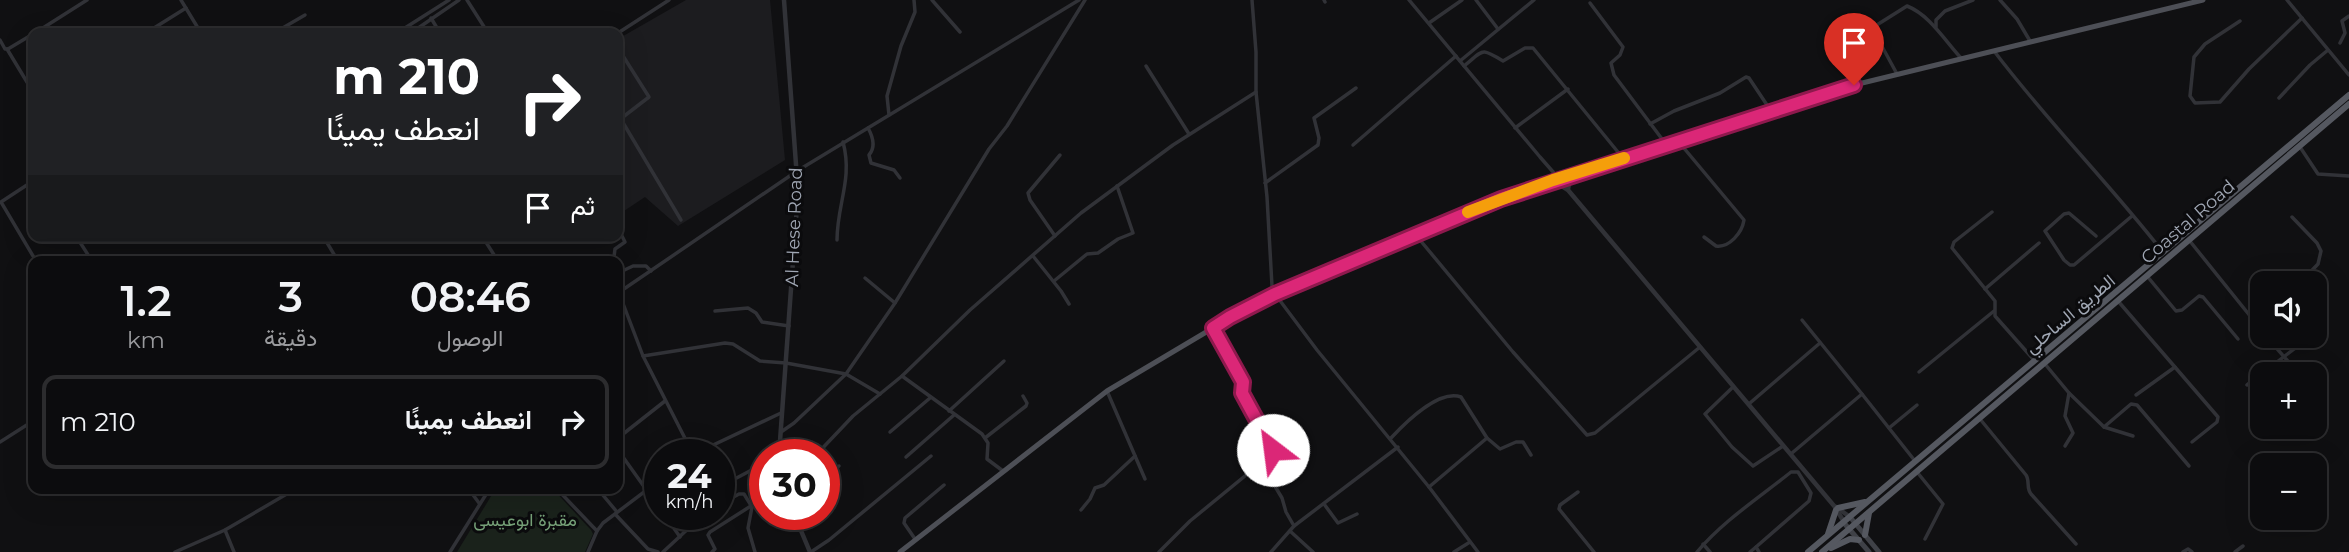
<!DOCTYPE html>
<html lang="ar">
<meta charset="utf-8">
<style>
:root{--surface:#0c0c0e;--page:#1a1a1c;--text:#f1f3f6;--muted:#9a9b9e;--line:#2c2c2e}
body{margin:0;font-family:Montserrat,Vazirmatn,sans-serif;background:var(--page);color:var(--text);direction:rtl;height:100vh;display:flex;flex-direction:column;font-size:26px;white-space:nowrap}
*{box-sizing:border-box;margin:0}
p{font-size:23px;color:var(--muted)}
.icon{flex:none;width:38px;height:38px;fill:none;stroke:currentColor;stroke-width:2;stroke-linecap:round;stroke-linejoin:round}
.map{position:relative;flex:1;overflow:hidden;direction:ltr}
.sheet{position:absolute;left:28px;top:256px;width:595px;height:238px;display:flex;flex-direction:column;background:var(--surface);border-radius:14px;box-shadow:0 7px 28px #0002,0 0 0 2px var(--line);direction:rtl}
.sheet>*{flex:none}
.hud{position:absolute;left:28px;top:28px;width:595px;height:214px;border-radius:14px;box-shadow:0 7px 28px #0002,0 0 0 2px var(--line);direction:rtl;background:#202124;color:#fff;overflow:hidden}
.tools{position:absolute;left:2250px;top:271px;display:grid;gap:14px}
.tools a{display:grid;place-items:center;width:77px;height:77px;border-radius:14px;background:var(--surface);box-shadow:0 7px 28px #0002,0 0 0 2px var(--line);font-size:35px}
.speed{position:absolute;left:644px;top:439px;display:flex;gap:14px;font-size:35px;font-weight:700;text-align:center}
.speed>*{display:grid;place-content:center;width:91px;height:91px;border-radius:50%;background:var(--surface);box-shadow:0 7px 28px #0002,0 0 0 2px var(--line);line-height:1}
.speed small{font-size:18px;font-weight:400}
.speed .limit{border:10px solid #d22;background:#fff;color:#111}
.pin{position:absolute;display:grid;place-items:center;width:60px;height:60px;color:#fff;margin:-72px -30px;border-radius:50% 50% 50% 0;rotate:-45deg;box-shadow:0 0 7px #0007}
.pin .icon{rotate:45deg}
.me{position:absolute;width:77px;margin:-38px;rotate:330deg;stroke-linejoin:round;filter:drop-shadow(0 0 5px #0008)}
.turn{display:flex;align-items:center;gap:24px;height:147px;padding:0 28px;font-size:32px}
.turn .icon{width:91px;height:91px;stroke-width:2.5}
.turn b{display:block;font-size:49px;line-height:60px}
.then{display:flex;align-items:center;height:66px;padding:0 28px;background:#0003;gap:14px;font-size:26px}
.eta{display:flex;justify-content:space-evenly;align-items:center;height:119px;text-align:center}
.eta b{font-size:42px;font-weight:600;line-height:49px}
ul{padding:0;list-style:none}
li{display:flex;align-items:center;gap:21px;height:94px;margin:0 14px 10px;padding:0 14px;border:4px solid var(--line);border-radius:14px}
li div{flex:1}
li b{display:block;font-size:26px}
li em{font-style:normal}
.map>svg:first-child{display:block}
</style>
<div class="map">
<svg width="2349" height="552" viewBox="0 0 2349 552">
<rect width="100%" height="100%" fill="#101012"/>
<polygon fill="#1c1c1f" points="686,0 770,0 785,160 678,226 645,197 618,215 618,39"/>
<polygon fill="#1a221b" points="496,488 552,488 591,530 593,534 585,552 457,552"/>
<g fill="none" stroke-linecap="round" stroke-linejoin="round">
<g stroke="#313237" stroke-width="3.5">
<polyline points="181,0 201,33"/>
<polyline points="467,0 488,33"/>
<polyline points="932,0 960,32"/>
<polyline points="1252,0 1256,52 1256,92 1267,197 1272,286 1275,294 1317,350 1429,487 1478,552"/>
<polyline points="1324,0 1325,2"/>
<polyline points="1409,0 1540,157 1554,173 1561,176"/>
<polyline points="1476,0 1498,29"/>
<polyline points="2000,0 2017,19 2030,41"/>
<polyline points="2287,0 2349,75"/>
<polyline points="1590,3 1623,47 1620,55 1611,63 1614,75 1665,143"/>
<polyline points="431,18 440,33"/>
<polyline points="2240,21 2205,44 2194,57 2190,96 2195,103 2220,102 2249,69 2302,18"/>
<polyline points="1429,23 1462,0"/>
<polyline points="1936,27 1936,20 1945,11 1973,0"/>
<polyline points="35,33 87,0"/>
<polyline points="146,33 186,8"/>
<polyline points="274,33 305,15"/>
<polyline points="397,33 449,0"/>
<polyline points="411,33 459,0"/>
<polyline points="618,33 669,0"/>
<polyline points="0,40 5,49 8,49 33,34"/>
<polyline points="2340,43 2345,33 2342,21 2349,16"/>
<polyline points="618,48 649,97 623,117 622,121 681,220"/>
<polyline points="7,49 33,92"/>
<path d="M1994 51C2047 121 2108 182 2162 251"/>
<polyline points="1460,61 1534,0"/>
<polyline points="1146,66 1189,134"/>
<path d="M1464 66C1484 50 1480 47 1503 61L1525 48H1533L1622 157"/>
<path d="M1897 74 1872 28 1907 6C1930 15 1945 41 1962 59"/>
<polyline points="2279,98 2310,65 2328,50"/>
<polyline points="889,115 887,96 901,46 915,12 914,0"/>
<polyline points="1650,124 1674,111 1720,93 1746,77 1749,78 1771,111"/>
<path d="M868 128C873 137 876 147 869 155L871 163 894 170 900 178"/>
<polyline points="1515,128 1568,89"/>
<path d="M1678 141 1744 220C1742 233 1729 248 1716 246L1704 237"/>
<polyline points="1353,145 1456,56"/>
<polyline points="2300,147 2318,174 2349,176"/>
<polyline points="33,181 1,202 36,261"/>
<polyline points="1265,183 1318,145 1319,138 1314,118 1356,88"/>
<polyline points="1992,212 1954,242 1952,248 1995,301 1995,316 2034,360"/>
<polyline points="2292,217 2317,243 2321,251 2318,264 2299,284"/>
<polyline points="1415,234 1513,352 1587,435 1595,433 1700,347"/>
<polyline points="76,236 92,261"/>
<polyline points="323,236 338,261"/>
<polyline points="482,236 498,261"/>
<polyline points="1055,236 1030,200 1028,193 1060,155"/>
<polyline points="2096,236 2069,213 2064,214 2045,231 2064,260 2070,265 2074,265 2132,216"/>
<path d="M837 240C837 204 853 179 843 142"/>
<polyline points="2189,240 2263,332"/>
<polyline points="1033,256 1061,291 1069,304"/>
<polyline points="610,261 614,257 615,249 625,242 618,228"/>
<polyline points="618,273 633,266 646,266 651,271"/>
<polyline points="2147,276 2176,311 2182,310 2199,296 2203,297 2238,339"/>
<polyline points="865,278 895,303"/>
<polyline points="1054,281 1087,254 1098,253 1118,239 1133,233 1117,186"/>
<polyline points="1985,289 2039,243"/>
<polyline points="618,293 797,171 1079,0"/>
<polyline points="619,293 643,356 693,454"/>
<polyline points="2118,301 2218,417 2217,422 2192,442"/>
<polyline points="715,311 748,308 756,313 762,322 789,326"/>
<polyline points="2253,320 2263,312"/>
<polyline points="2315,333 2317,331"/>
<polyline points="2266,336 2299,374"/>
<polyline points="643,356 725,343 733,344 760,361 786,363 846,374 880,394"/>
<polyline points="2045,364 2069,393 2104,427 2133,436"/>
<polyline points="1919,372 1994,311"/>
<polyline points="902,376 982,434 988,443 987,459 1003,471"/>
<polyline points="2247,385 2311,336"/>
<polyline points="1733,387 1705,414 1732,447 1753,466 1783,446"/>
<polyline points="1107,391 1145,479"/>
<polyline points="1862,394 1915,461"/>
<polyline points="2136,395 2175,367"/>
<polyline points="1750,403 1820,343"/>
<polyline points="949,411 1004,361"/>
<path d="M1980 419 2026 475C2030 481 2026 488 2031 494L2076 544"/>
<polyline points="2104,427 2131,404 2137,405 2189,466"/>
<polyline points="1889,428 1917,405"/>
<polyline points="781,432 794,423 846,374 895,303 989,149 1007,126 1085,0"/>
<polyline points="890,432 930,398"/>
<polyline points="618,438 665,401"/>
<polyline points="985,438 1026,406 1027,403 1023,396"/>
<path d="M1391 438C1405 423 1439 389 1461 397L1487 438 1429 487"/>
<polyline points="1487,438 1500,449 1516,442 1523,442 1531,455"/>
<polyline points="0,442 33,421"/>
<polyline points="2065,446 2073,433 2065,416 2069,393"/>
<polyline points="618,450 660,509"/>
<polyline points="1792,453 1862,394 1802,320"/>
<polyline points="692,455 781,413"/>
<polyline points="816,455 853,416 902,376 970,310 1081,213 1173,145 1256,92"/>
<polyline points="906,457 954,415"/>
<polyline points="1261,463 1282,498 1286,512 1294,526"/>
<polyline points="1917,472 1943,504 1925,539"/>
<polyline points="824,475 839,466"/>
<polyline points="468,488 479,503"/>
<polyline points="556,488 597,531"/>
<polyline points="597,488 617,512"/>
<polyline points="1578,492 1560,505 1559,509 1594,552"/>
<polyline points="731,497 727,489 729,482 765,463"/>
<polyline points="1324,504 1338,523 1357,514"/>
<polyline points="719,505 739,494 744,494 752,507 748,528 755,552"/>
<polyline points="1081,510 1090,499 1095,488 1104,485 1135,456"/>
<polyline points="615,514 648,549 658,552"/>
<polyline points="664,514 680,537"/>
<polyline points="225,530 234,552"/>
<polyline points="1290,531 1313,552"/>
<polyline points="915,539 904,523 905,518 944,485"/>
<polyline points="1703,544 1710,552"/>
<polyline points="175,552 225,530 297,488"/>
<polyline points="450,552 490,488"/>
<polyline points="588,552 597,531 603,523 660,480"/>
<polyline points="663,552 704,514"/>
<polyline points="712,552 715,549 708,535 710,532 765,497"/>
<polyline points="811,552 829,540 931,456"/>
<polyline points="1159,552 1190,521 1273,453 1273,448 1242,393 1243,382 1213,328"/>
<polyline points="1271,552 1294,526 1398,447"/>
<polyline points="1454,552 1470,542"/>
<path d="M1697 552C1723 521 1760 497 1791 472H1798L1811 493 1809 501 1756 547 1759 552"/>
<polyline points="1750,552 1756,547"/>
<polyline points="2183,552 2188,549 2192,552"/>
<polyline points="2235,552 2243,546"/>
</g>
<g stroke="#313237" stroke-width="4.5">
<polyline points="1554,181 1568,190 1835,507 1844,522"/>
<polyline points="1568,189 1570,180 1576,173"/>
<polyline points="779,455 798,192 784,0"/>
<polyline points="1836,507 1850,517"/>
<polyline points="794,514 810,552"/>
</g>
<g stroke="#3f4147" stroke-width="5">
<polyline points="1850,517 1879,552"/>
<polyline points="1844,523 1869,552"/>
</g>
<polyline stroke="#4d4f56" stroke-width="5" points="900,552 1107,391 1250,306 1415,234 1481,206 1553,180 1854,85 2203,0"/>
<g stroke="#555860" stroke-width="6">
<polyline points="1838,508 1865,502"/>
<polyline points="1828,534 1836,510"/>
<polyline points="1865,535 1869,513"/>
<polyline points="1831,548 1850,539 1859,540"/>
<polyline points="1808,552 2349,95"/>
<polyline points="1822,552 2349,104"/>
</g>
</g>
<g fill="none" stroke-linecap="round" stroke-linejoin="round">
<g stroke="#8e194d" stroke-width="18">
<polyline id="route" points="1273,450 1242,393 1243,382 1213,328 1230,317 1275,294 1501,199 1854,85"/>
</g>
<use href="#route" stroke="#db2777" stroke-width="12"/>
<polyline stroke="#f59e0b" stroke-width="12" points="1468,212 1553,180 1624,158"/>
</g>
<g text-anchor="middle" stroke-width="6" stroke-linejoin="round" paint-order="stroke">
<g font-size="18" fill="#a0a7b4" stroke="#0b0b0d">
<text transform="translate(2188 222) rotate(-41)" y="6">Coastal Road</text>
<text transform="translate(794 227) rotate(-88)" y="6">Al Hese Road</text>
<text transform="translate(2070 314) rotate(-40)" y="6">الطريق الساحلي</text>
</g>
<g font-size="18" fill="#76a178" stroke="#0b0b0d">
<text x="525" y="526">مقبرة ابوعيسى</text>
</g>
</g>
</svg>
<div class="tools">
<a><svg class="icon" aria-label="sound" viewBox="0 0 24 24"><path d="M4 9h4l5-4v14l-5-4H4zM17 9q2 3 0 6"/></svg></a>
<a>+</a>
<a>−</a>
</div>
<div class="speed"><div>24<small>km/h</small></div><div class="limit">30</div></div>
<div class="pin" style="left:1854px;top:85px;background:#d93025"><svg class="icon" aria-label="arrive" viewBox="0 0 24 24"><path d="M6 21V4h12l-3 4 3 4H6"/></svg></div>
<svg class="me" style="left:1273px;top:450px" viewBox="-20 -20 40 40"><circle r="19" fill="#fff"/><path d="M0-13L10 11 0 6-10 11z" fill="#db2777"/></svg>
<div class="hud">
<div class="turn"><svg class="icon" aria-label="right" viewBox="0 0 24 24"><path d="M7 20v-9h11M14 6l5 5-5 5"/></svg><div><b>210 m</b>انعطف يمينًا</div></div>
<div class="then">ثم<svg class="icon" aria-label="arrive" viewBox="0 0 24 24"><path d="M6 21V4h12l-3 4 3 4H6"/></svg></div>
</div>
<section class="sheet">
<div class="eta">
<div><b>08:46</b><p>الوصول</p></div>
<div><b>3</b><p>دقيقة</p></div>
<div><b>1.2</b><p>km</p></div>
</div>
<ul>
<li><svg class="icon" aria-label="right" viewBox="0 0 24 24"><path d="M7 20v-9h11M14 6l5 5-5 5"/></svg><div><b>انعطف يمينًا</b></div><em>210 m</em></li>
</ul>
</section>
</div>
